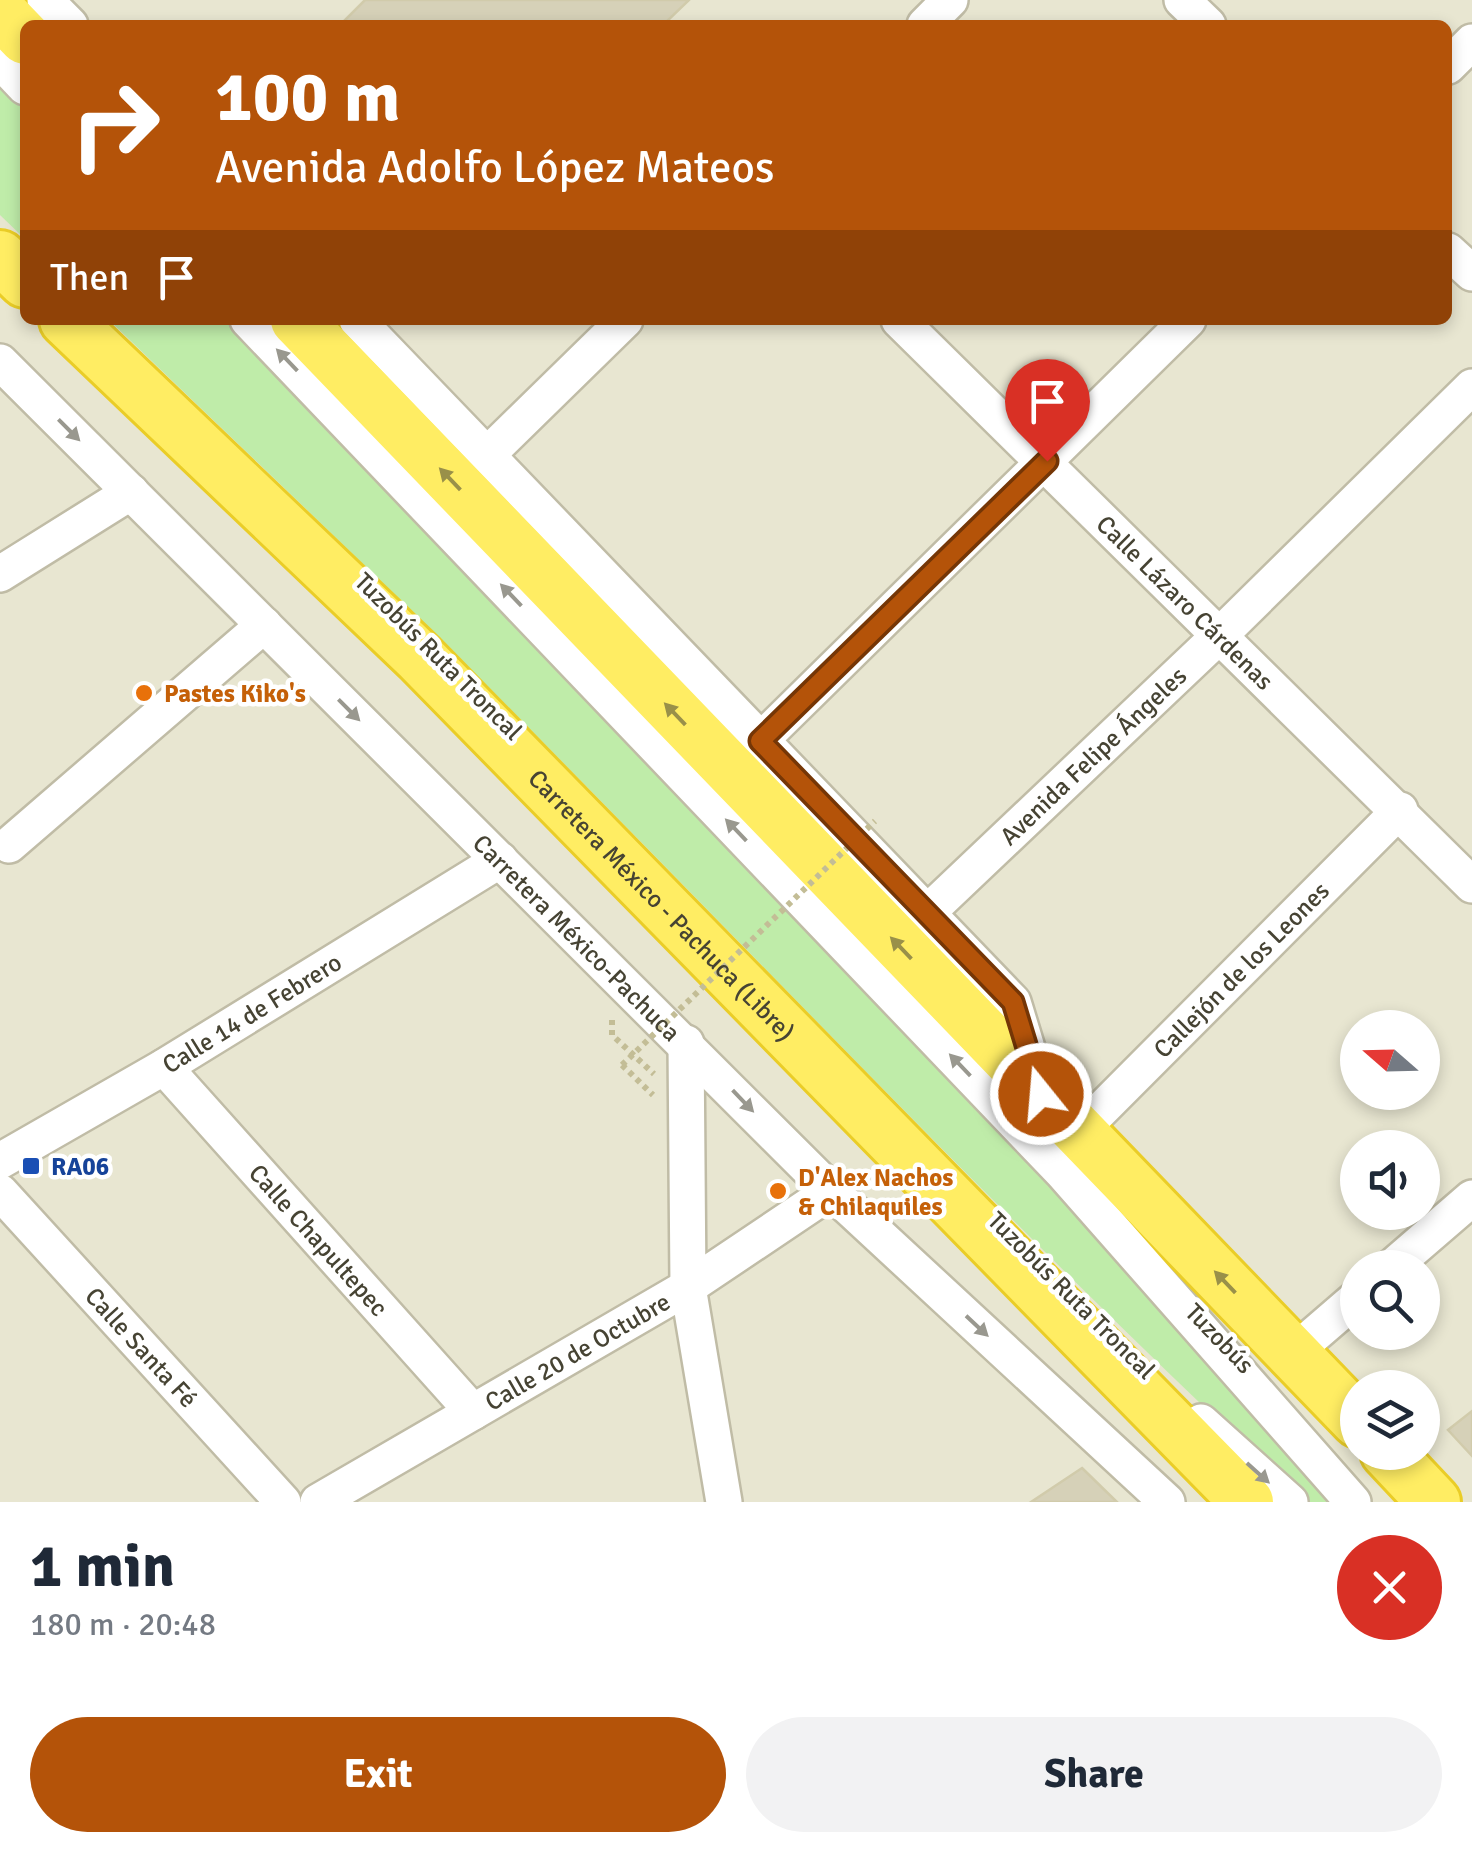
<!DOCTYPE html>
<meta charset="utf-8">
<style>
:root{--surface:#fff;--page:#f2f2f3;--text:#1f2937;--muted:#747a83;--accent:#b45309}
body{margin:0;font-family:Signika,sans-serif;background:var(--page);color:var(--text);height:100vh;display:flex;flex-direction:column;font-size:38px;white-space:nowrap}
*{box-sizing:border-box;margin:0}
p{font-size:32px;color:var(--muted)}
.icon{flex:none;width:55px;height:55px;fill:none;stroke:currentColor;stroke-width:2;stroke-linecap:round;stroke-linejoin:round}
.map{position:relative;height:1502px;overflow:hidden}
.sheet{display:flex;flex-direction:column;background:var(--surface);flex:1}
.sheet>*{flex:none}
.guide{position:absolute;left:20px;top:20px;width:1432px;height:305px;border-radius:15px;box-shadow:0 5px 15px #0003;background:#b45309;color:#fff;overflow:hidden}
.needle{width:65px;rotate:290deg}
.fabs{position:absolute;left:1340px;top:1010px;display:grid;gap:20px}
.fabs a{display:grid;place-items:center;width:100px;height:100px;border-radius:50%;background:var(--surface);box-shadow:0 5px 15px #0003;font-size:50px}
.pin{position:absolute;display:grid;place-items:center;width:85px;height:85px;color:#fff;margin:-102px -42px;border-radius:50% 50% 50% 0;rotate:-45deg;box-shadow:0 0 10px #0007}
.pin .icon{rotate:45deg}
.me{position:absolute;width:110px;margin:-55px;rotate:343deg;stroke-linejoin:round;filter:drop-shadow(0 0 8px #0008)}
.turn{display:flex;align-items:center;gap:35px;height:210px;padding:0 30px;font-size:45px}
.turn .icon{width:130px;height:130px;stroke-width:2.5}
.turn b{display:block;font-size:70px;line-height:85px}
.then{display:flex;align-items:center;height:95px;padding:0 30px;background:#0003;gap:20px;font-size:38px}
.round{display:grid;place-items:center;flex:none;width:105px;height:105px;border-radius:52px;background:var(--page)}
.overview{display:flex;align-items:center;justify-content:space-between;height:170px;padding:0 30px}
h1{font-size:60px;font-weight:800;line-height:75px}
.cta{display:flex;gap:20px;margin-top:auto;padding:20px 30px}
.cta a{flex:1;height:115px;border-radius:60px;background:var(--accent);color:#fff;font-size:40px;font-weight:800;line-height:115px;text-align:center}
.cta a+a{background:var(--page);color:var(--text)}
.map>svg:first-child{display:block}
</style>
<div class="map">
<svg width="1472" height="1502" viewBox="0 0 1472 1502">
<rect width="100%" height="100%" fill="#f3f2e4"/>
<path fill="#e8e6d1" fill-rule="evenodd" d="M0 0H1472V1502H0ZM25 25H1448V320H25ZM1358 1028H1422V1092H1358ZM1358 1148H1422V1212H1358ZM1358 1268H1422V1332H1358ZM1358 1388H1422V1452H1358Z"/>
<g fill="#bfeca9">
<polygon points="0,73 25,99 25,239 0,215"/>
<path d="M109 320H237L784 889 1345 1502H1305C1011 1230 739 937 455 654 341 541 224 431 109 320Z"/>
</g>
<g fill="#d6d1b8" stroke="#d1cbab" stroke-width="2.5">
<polygon points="365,0 689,0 663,25 340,25"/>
<polygon points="1472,1411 1472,1456 1448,1430"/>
<polygon points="1082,1468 1117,1502 1031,1502"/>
</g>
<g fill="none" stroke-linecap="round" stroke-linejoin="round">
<g stroke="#c0bca6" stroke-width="40">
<g id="minor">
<polyline points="45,0 70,25"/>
<polyline points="1182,0 1208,25"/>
<polyline points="925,25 950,0"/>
<polyline points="0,61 25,87"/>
<polyline points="1448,66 1472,42"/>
<polyline points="1448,251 1472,273"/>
<polyline points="248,320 1063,1173 1353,1502"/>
<polyline points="357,320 1013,1002 1037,1081"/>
<path id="s1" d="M899 320 1472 885"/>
<path id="s2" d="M0 362 831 1191 1167 1502"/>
<polyline points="488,454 625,320"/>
<polyline points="0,574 131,492"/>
<polyline points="760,741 1188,320"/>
<polyline points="9,845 264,625"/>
<path id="s3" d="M926 914 1220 635 1472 387"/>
<polyline points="686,1043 688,1287 724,1502"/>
<path id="s4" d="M164 1067 473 1412"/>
<path id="s5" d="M1080 1131 1400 810"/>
<path id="s6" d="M0 1161 164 1067 500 860"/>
<path id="s7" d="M0 1192 283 1502"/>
<polyline points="1391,1268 1472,1198"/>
<polyline points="1293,1353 1358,1297"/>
<polyline points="1201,1422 1290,1502"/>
<path id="s8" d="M318 1502 688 1287 831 1191"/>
</g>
</g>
<g stroke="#eacd27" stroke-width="58">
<g id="highway">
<polyline points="0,12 25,38"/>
<polyline points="0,257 25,281"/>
<path id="s9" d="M66 320 420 658 1247 1502"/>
<polyline points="297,320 1358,1421"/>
<polyline points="1387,1452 1434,1502"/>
</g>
</g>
<g stroke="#c3bd96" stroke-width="6" stroke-dasharray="5 5" stroke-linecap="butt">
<polyline points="612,1020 612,1035 654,1074"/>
<polyline points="622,1065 653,1095"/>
</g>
<use href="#minor" stroke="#fff" stroke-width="35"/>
<use href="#highway" stroke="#ffed63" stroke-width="52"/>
<polyline stroke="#c3bd96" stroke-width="6" stroke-dasharray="5 5" stroke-linecap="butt" points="622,1065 875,821"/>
</g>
<defs><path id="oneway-solid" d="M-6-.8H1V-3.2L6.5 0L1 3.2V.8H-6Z" transform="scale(2.5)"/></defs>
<g fill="#99988f">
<use href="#oneway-solid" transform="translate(287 360) rotate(-134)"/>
<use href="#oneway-solid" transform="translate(69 430) rotate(45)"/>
<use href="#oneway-solid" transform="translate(511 595) rotate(-134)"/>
<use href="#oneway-solid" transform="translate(349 710) rotate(45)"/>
<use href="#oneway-solid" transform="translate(736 830) rotate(-134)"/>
<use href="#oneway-solid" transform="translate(960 1065) rotate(-134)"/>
<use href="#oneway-solid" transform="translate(743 1101) rotate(46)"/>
<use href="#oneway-solid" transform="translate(977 1326) rotate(43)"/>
<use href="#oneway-solid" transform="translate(1258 1473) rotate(42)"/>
</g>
<g fill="#999049">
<use href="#oneway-solid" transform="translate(450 479) rotate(-134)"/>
<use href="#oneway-solid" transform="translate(675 714) rotate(-134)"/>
<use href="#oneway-solid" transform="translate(901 948) rotate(-134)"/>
<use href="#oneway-solid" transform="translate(1225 1282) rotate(-134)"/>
</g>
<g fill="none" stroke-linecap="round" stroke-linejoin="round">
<g stroke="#753606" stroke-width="25">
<polyline id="route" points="1041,1094 1013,1002 760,741 1047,461"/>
</g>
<use href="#route" stroke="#b45309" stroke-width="18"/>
</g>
<g fill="#e8710a" stroke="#fff" stroke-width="4">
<circle cx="144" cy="693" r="10"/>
<circle cx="778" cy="1191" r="10"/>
</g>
<rect fill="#1a4fb4" stroke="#fff" stroke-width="4" x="21" y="1156" width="20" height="20" rx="5"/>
<g text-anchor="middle" stroke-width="9" stroke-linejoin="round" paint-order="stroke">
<g font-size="25" fill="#464333" stroke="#fff">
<text dy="9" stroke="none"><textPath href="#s1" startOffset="402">Calle Lázaro Cárdenas</textPath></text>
<text transform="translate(439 656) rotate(45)" y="9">Tuzobús Ruta Troncal</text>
<text dy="9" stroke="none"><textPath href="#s3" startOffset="230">Avenida Felipe Ángeles</textPath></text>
<text dy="9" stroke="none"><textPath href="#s9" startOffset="835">Carretera México - Pachuca (Libre)</textPath></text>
<text dy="9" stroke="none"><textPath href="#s2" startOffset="815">Carretera México-Pachuca</textPath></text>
<text dy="9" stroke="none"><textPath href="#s5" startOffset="228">Callejón de los Leones</textPath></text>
<text dy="9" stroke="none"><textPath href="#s6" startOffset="292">Calle 14 de Febrero</textPath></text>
<text dy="9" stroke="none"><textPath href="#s4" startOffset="232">Calle Chapultepec</textPath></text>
<text transform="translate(1072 1295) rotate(45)" y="9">Tuzobús Ruta Troncal</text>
<text transform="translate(1220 1338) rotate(46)" y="9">Tuzobús</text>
<text dy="9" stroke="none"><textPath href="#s7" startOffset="210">Calle Santa Fé</textPath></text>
<text dy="9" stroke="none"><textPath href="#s8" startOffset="300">Calle 20 de Octubre</textPath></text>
</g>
<g font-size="25" font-weight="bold" fill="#c56008" stroke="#fff" text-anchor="start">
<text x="164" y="702">Pastes Kiko's</text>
<text x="798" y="1186">D'Alex Nachos<tspan x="798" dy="29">&amp; Chilaquiles</tspan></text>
</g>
<g font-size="25" font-weight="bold" fill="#164399" stroke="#fff" text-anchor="start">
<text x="51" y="1175">RA06</text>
</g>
</g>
</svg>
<div class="fabs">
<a><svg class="needle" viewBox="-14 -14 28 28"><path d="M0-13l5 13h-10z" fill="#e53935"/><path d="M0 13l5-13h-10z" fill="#747a83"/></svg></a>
<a><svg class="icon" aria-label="sound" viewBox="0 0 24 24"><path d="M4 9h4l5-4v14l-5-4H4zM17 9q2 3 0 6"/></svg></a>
<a><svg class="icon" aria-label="search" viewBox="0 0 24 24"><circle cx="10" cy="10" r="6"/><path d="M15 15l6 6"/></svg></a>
<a><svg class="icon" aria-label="layers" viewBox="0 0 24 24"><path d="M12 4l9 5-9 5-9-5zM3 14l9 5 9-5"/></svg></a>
</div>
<div class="pin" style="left:1047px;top:461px;background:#d93025"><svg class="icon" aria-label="arrive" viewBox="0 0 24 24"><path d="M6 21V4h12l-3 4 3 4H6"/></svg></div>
<svg class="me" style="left:1041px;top:1094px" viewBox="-20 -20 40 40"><circle r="17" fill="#b45309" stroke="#fff" stroke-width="3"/><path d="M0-11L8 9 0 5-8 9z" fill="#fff"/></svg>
<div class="guide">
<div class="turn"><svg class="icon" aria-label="right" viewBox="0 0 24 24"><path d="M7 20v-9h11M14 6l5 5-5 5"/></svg><div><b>100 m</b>Avenida Adolfo López Mateos</div></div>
<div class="then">Then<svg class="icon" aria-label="arrive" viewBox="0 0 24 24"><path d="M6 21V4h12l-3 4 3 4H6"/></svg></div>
</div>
</div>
<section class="sheet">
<div class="overview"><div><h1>1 min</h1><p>180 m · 20:48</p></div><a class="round" style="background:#d93025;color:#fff"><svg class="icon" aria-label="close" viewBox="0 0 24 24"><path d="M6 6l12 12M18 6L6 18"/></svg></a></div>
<div class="cta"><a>Exit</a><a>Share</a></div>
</section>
